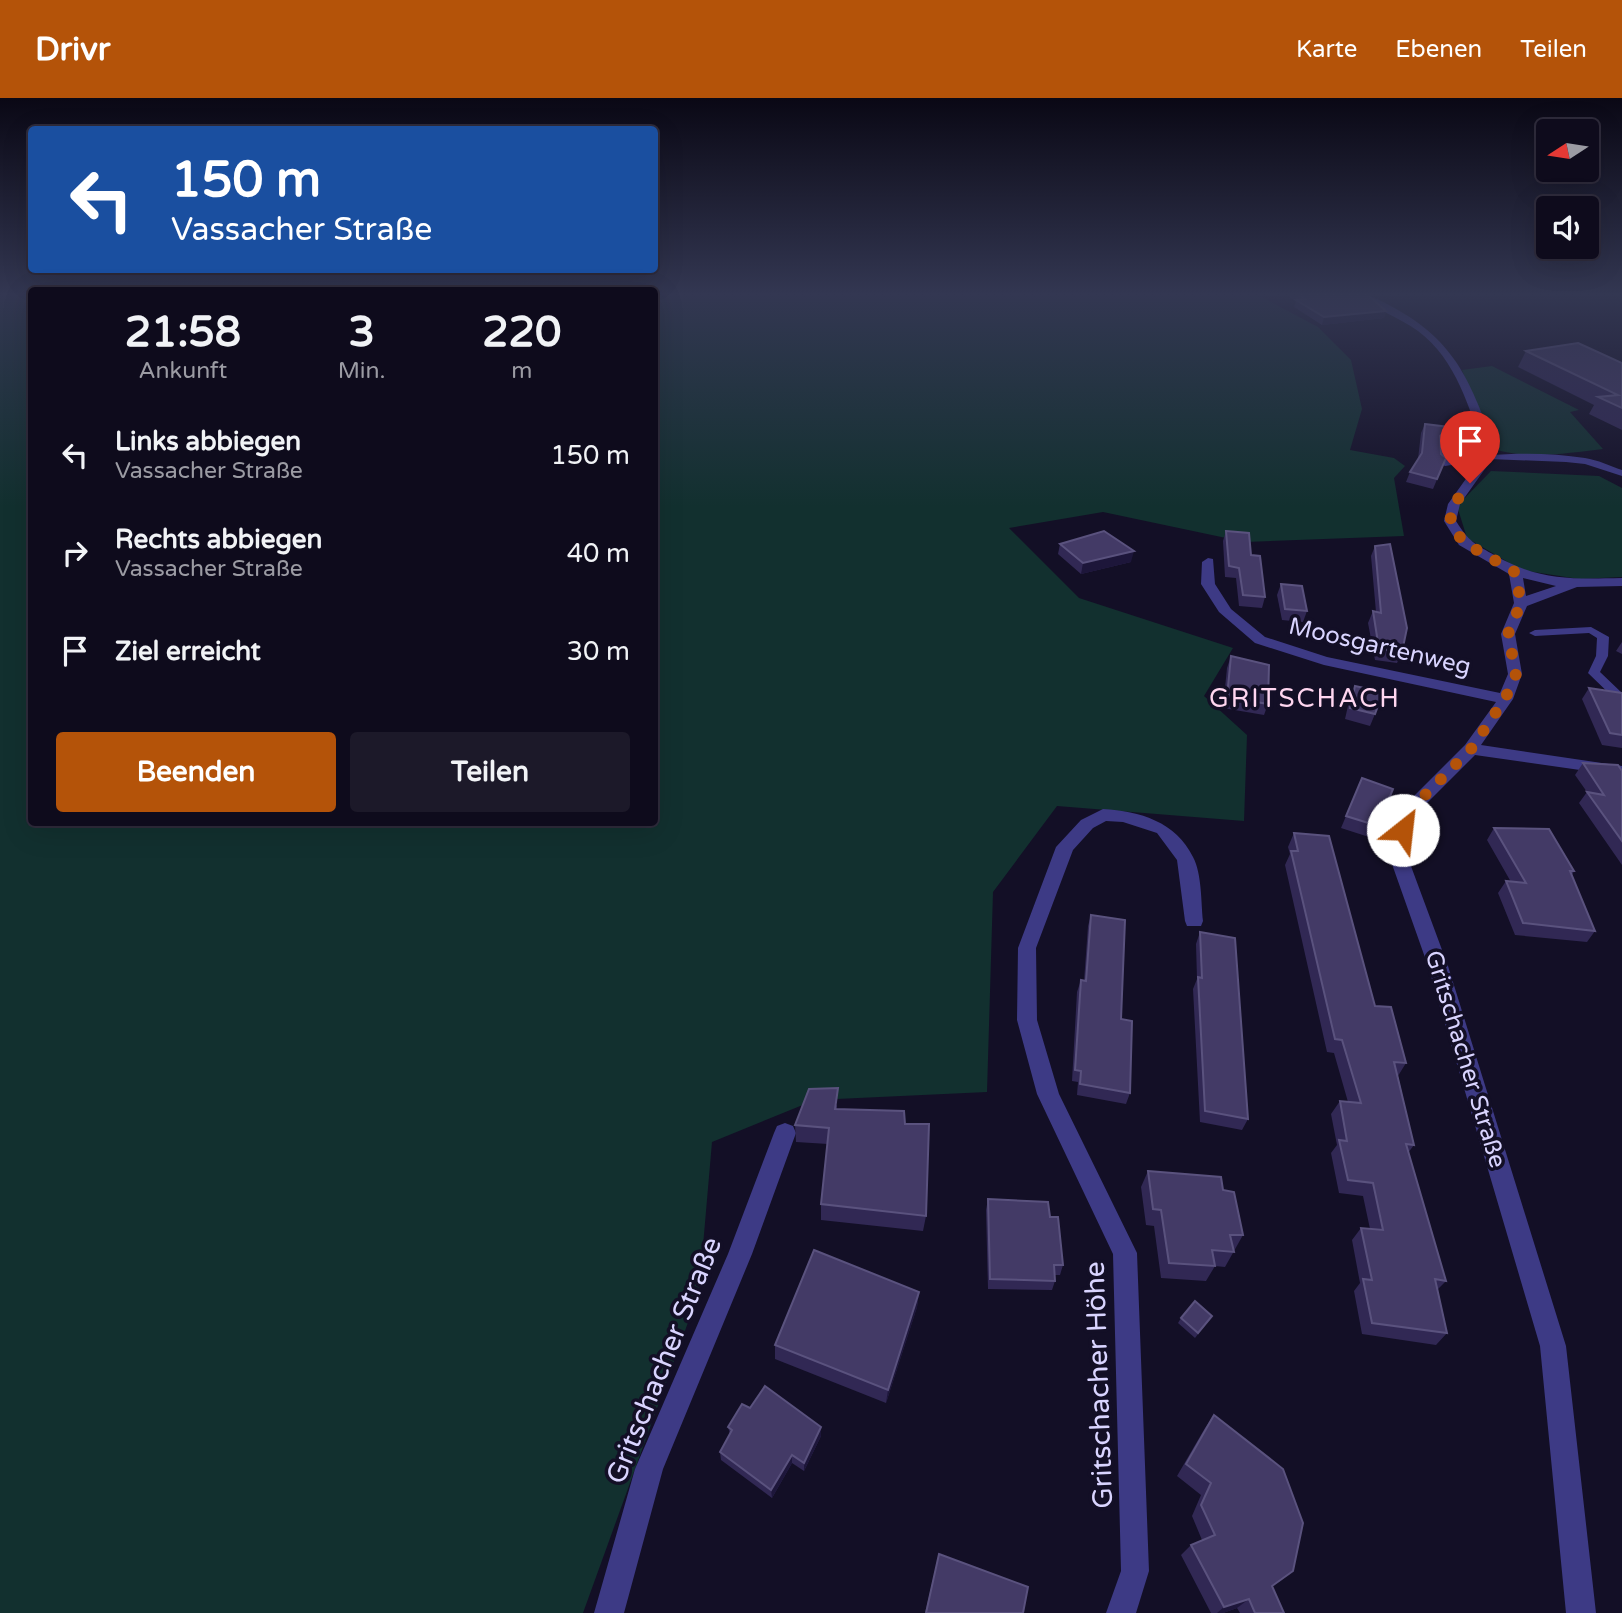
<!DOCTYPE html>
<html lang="de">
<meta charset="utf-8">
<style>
:root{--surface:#0e0b1c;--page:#1c1929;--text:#f1f3f6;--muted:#9b9ba3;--line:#2e2b3b;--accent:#b45309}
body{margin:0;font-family:"Varela Round",sans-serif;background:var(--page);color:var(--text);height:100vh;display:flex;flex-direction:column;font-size:26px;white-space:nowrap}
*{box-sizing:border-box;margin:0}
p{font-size:23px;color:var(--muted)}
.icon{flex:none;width:38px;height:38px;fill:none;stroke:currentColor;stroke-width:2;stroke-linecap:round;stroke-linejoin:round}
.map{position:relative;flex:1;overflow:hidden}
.side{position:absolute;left:28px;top:189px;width:630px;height:539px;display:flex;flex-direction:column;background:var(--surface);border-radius:7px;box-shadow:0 7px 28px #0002,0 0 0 2px var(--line)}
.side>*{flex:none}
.hud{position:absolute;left:28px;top:28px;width:630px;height:147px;border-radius:7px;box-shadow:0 7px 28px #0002,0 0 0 2px var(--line);background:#1a4fa0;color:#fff;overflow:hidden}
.needle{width:46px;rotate:258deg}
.controls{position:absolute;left:1536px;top:21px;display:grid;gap:14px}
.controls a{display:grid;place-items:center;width:63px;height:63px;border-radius:7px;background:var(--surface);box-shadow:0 7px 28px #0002,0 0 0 2px var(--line);font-size:35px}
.pin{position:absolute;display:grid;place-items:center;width:60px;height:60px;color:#fff;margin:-72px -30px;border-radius:50% 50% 50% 0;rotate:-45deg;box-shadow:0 0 7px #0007}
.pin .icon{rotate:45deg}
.me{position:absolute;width:77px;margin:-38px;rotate:29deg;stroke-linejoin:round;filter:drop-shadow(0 0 5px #0008)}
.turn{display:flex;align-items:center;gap:24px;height:147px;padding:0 28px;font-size:32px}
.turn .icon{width:91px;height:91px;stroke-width:2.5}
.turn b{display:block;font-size:49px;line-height:60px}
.eta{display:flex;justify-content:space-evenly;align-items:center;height:119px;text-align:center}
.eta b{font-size:42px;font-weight:700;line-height:49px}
.action{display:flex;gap:14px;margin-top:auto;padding:14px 28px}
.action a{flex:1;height:80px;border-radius:7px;background:var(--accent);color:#fff;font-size:28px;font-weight:700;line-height:80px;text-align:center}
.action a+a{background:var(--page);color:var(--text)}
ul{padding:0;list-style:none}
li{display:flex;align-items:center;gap:21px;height:98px;padding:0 28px}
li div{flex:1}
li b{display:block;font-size:26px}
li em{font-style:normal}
header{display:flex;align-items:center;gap:42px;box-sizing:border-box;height:98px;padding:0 35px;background:var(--accent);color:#fff}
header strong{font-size:33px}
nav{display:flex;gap:38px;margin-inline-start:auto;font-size:24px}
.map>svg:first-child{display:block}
</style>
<header>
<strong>Drivr</strong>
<nav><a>Karte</a><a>Ebenen</a><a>Teilen</a></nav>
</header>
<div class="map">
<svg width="1622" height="1515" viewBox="0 0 1622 1515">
<rect width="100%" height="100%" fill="#130f26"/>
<g fill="#12302f">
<polygon points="0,197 31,197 32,724 654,724 655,197 1258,197 1318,229 1351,262 1362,311 1350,352 1394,360 1405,368 1394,380 1404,438 1245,444 1103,414 1009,430 1079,500 1233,550 1204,598 1247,637 1244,723 1057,708 993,794 987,994 815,1002 712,1044 699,1194 583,1515 0,1515"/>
<path d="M1492 268 1579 312 1570 314 1603 351C1568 355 1528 362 1494 351L1462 272Z"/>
<polygon points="1491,373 1599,378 1622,390 1622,479 1579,481 1521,472 1467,440 1457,408"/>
</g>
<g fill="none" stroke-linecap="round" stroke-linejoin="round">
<g fill="#3d3a85" fill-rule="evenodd">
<path d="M1443 344 1447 347 1449 362C1492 355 1542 353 1585 360 1598 362 1610 368 1622 372V378L1585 366 1566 364 1489 361 1445 368 1440 365 1439 347Z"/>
<polygon points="1591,529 1609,539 1608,558 1600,574 1622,595 1622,605 1618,604 1588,575 1596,558 1597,540 1589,535 1535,538 1529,535 1535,532"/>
</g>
<g fill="#3d3a85" fill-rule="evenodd">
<path d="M1359 197C1374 197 1385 205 1398 212 1461 248 1472 291 1497 354L1460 406 1456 423C1469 444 1475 446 1496 458 1540 483 1573 481 1622 480V488L1577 489 1527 508 1515 536 1522 576 1513 601 1481 647 1622 668V678L1475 657 1418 714 1405 752 1448 868 1566 1248 1596 1515H1566L1540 1248 1428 868 1387 752 1404 708 1465 647 1496 604 1324 567 1255 545 1219 514 1201 486 1202 464 1208 460 1213 461 1215 486 1231 511 1265 539 1327 559 1500 595 1508 576 1501 536 1514 505 1509 476 1459 447 1444 423 1448 406 1485 354C1469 311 1457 262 1418 233 1400 220 1376 212 1359 197ZM1523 480 1556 488 1526 498Z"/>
<path d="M1103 711C1140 713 1176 724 1193 759 1202 776 1201 804 1203 823L1201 828H1187L1185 823 1177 762 1157 735 1123 724 1106 723 1093 730 1073 752 1036 850 1037 922 1059 996 1137 1155 1149 1473 1136 1515H1106L1121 1473 1113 1156 1037 996 1017 922 1018 850 1056 749 1081 722Z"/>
<polygon points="785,1025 793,1028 796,1035 752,1156 663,1371 624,1515 594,1515 635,1371 728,1156 774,1035 777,1028"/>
</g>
</g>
<g fill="#312854">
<polygon points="1286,197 1367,197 1386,213 1384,220 1322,227 1294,209 1296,203"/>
<polygon points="1526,253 1622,265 1622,332 1589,316 1594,307 1518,269"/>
<polygon points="1425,326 1450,334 1446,343 1441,342 1441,356 1446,360 1433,391 1406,384 1410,374 1418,361 1421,335"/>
<polygon points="1226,433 1251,457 1265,499 1262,510 1239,508 1236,480 1225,479 1223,443"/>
<polygon points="1060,446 1131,464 1081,476 1058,456"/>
<polygon points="1375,448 1402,554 1397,565 1375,562 1368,525 1373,513 1376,514 1371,458"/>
<polygon points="1281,486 1307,513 1303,524 1282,522 1277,497"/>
<polygon points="1622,544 1622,556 1616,553"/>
<polygon points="1231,558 1268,606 1264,617 1223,610 1227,570"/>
<polygon points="1355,588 1375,616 1370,628 1345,621 1350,599"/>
<polygon points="1589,590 1622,595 1622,650 1602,647 1582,601"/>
<polygon points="1583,665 1622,673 1622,767 1579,705 1587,694 1575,677"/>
<polygon points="1362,680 1378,728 1372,740 1341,730"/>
<polygon points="1494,730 1574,773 1572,777 1595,833 1587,844 1515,837 1498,795 1506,783 1511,784 1487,742"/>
<polygon points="1294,735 1375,908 1406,965 1398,978 1414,1047 1408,1055 1446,1183 1437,1192 1447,1235 1436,1247 1362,1236 1354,1193 1360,1185 1352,1142 1361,1130 1370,1131 1363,1098 1339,1095 1331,1055 1337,1047 1331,1016 1340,1003 1348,1004 1334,955 1327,954 1285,767 1290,756 1288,749"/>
<polygon points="1091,817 1121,921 1130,995 1126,1006 1077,997 1078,984 1072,983 1077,894 1081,882 1084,883 1088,828"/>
<polygon points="1200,834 1248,1021 1242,1032 1200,1024 1193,891 1197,881 1196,846"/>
<polygon points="837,1007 837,1011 905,1026 926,1118 923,1133 821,1122 821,1106 828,1046 796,1044 795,1027"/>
<polygon points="1148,1073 1223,1092 1243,1137 1225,1169 1215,1168 1206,1183 1161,1180 1154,1128 1146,1127 1141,1089"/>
<polygon points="988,1101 1050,1119 1063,1167 1060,1177 1055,1177 1055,1183 1052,1192 988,1191 986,1112"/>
<polygon points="919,1194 917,1209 886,1305 775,1261 775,1247"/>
<polygon points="1212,1218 1195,1240 1178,1225 1181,1220"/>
<polygon points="750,1310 821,1338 804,1373 792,1365 772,1400 721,1362 720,1354 730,1336 728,1329"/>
<polygon points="1214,1317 1280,1483 1272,1488 1284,1515 1240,1515 1237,1510 1223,1515 1211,1515 1181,1457 1191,1447 1202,1442 1192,1418 1201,1397 1177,1378 1205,1330"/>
<polygon points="939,1456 1023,1515 925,1515"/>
</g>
<g fill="#1d163a">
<polygon points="1386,213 1384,220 1322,227 1324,219"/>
<polygon points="1134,453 1131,464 1081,476 1083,465"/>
<polygon points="919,1194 917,1209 886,1305 888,1292"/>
<polygon points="821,1329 821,1338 804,1373 804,1365"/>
<polygon points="792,1357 792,1365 772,1400 771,1392"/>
<polygon points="1249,1501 1237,1510 1223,1515 1217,1515 1224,1509"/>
</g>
<g fill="#433a66" stroke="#5a527e" stroke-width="2">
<polygon points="1299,197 1368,197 1386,213 1324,219 1296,202 1305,201"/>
<polygon points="1578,245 1622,265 1622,310 1598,299 1618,297 1526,253"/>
<polygon points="1425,326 1449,329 1450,334 1445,333 1440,338 1441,356 1446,360 1437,381 1410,374 1422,355"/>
<polygon points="1104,433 1134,453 1083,465 1060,446"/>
<polygon points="1226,433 1249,435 1251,457 1260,458 1265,499 1243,497 1239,470 1229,468"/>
<polygon points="1390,446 1407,530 1402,554 1379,551 1373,513 1381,515 1375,448"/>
<polygon points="1281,486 1302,488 1307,513 1285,511"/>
<polygon points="1231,558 1269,567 1268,606 1227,599"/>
<polygon points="1355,588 1383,594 1375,616 1350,610"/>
<polygon points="1589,590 1622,595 1622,637 1610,635"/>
<polygon points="1583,665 1618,667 1622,673 1622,743 1587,694 1604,697"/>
<polygon points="1362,680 1393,691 1378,728 1346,718"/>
<polygon points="1494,730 1549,731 1574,773 1570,773 1595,833 1523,825 1506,783 1526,785"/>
<polygon points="1294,735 1329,738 1375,908 1391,909 1406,965 1394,964 1414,1047 1406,1046 1446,1183 1435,1181 1447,1235 1372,1225 1363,1181 1372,1182 1361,1130 1383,1132 1373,1085 1348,1082 1339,1042 1347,1043 1340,1003 1361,1005 1342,942 1335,941 1291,753 1298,753"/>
<polygon points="1091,817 1125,822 1121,921 1132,923 1130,995 1080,986 1081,973 1075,972 1081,882 1086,883"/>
<polygon points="1200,834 1235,840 1248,1021 1205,1013 1198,879 1202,880"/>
<polygon points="838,990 835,1011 904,1013 905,1026 929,1026 926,1118 821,1106 829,1030 795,1027 809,991"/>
<polygon points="1148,1073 1221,1079 1223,1092 1234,1094 1243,1137 1230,1137 1234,1154 1212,1152 1215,1168 1169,1165 1161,1112 1153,1111"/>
<polygon points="988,1101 1048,1104 1050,1119 1058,1119 1063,1167 1054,1167 1055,1183 990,1181"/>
<polygon points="814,1152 919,1194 888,1292 775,1247"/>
<polygon points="1195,1203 1212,1218 1198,1235 1181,1220"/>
<polygon points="765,1288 821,1329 804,1365 792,1357 771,1392 720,1354 732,1332 728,1329 742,1306 750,1310"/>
<polygon points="1214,1317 1283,1371 1303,1425 1293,1473 1272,1488 1284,1515 1255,1515 1249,1501 1224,1509 1191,1447 1215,1437 1201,1407 1211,1385 1186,1366"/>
<polygon points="939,1456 1028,1489 1023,1515 926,1515"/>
</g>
<linearGradient id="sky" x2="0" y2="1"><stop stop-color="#0a0815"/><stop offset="0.48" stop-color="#333752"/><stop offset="1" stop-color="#333752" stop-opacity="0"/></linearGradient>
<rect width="1622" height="409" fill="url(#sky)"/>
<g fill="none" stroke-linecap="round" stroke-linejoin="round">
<polyline stroke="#b45309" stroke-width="12" stroke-dasharray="0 21.6" points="1403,732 1410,712 1471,651 1505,601 1516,576 1508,536 1521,505 1515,474 1463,444 1450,423 1454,406 1470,385"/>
</g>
<g text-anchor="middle" stroke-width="7" stroke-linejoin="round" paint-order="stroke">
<g font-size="24" fill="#d9d4ff" stroke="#130f26">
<text transform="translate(1380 548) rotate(13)" y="8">Moosgartenweg</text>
<text transform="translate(1466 961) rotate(73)" y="8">Gritschacher Straße</text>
</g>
<g font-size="26" letter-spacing="2" fill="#ffd6f0" stroke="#130f26">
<text x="1305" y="609">GRITSCHACH</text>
</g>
<g font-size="28" fill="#d9d4ff" stroke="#130f26">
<text transform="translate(663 1262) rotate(-68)" y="10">Gritschacher Straße</text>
<text transform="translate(1098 1287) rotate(-92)" y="10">Gritschacher Höhe</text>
</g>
</g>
</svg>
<div class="controls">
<a><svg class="needle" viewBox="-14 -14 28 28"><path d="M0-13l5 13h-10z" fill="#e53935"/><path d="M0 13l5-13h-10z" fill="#9b9ba3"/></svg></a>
<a><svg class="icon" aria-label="sound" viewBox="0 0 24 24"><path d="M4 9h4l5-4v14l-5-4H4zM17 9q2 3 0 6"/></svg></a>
</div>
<div class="pin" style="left:1470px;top:385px;background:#d93025"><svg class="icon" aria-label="arrive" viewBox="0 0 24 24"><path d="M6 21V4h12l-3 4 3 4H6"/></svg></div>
<svg class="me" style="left:1403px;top:732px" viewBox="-20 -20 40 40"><circle r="19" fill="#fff"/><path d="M0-13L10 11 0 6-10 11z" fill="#b45309"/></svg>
<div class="hud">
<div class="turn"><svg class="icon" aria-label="left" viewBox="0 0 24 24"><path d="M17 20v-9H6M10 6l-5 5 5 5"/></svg><div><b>150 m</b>Vassacher Straße</div></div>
</div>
<section class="side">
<div class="eta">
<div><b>21:58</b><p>Ankunft</p></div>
<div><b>3</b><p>Min.</p></div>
<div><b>220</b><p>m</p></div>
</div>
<ul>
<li><svg class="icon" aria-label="left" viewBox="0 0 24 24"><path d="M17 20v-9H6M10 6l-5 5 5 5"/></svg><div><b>Links abbiegen</b><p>Vassacher Straße</p></div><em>150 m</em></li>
<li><svg class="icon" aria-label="right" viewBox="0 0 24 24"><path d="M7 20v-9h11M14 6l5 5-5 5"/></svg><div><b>Rechts abbiegen</b><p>Vassacher Straße</p></div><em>40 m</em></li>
<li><svg class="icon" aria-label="arrive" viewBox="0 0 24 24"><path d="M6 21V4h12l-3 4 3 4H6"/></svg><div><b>Ziel erreicht</b></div><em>30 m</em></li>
</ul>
<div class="action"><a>Beenden</a><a>Teilen</a></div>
</section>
</div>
